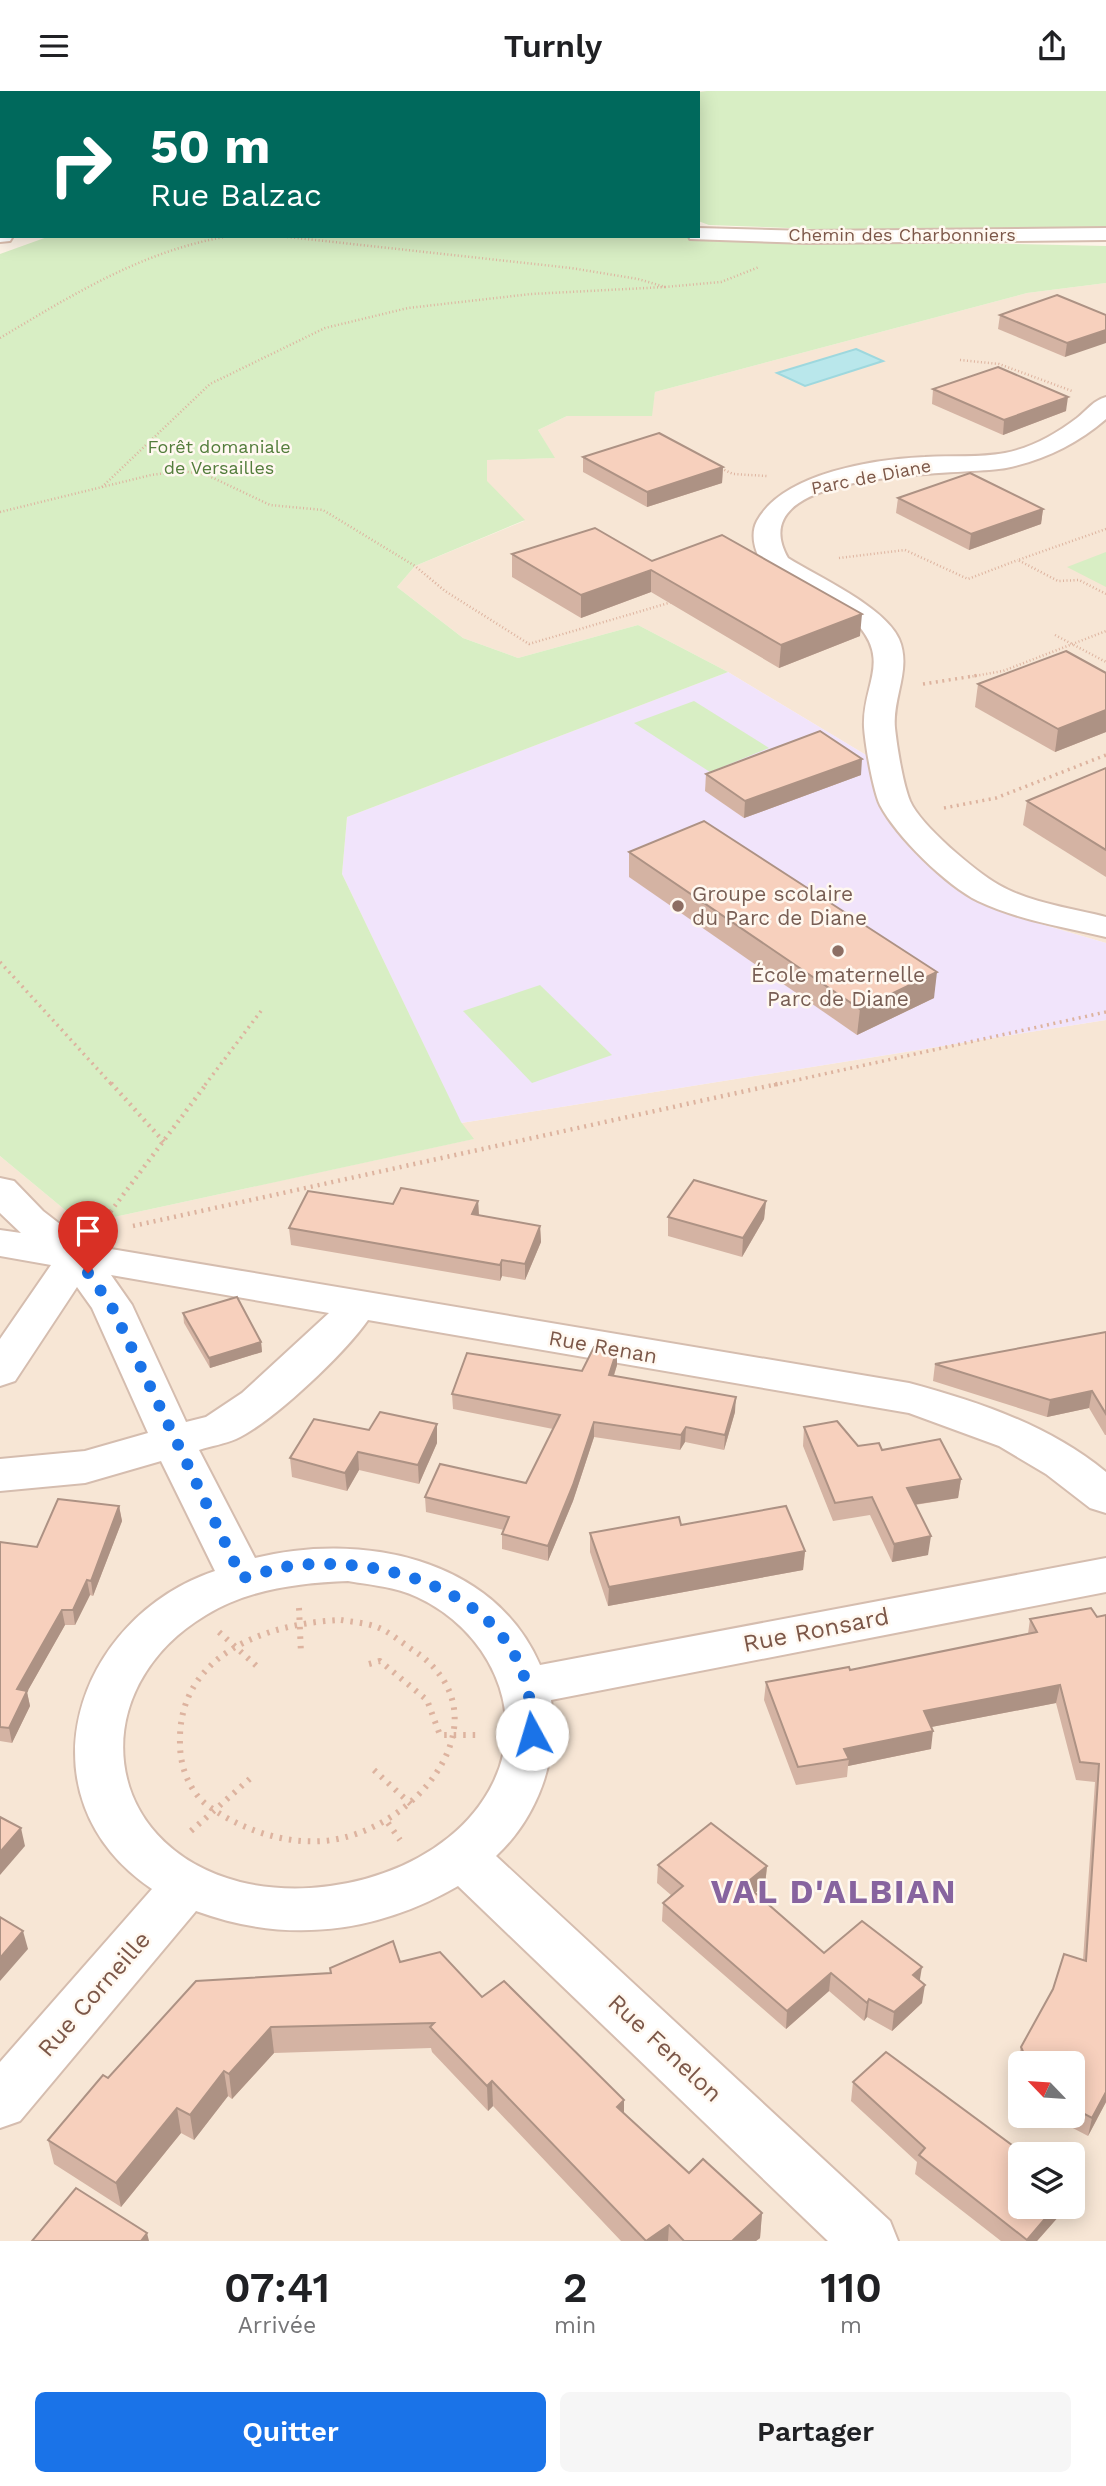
<!DOCTYPE html>
<html lang="fr">
<meta charset="utf-8">
<style>
:root{--surface:#fff;--page:#f6f6f6;--text:#202124;--muted:#757577;--accent:#1a73e8}
body{margin:0;font-family:"Work Sans",sans-serif;background:var(--page);color:var(--text);height:100vh;display:flex;flex-direction:column;font-size:26px;white-space:nowrap}
*{box-sizing:border-box;margin:0}
p{font-size:23px;color:var(--muted)}
.icon{flex:none;width:38px;height:38px;fill:none;stroke:currentColor;stroke-width:2;stroke-linecap:round;stroke-linejoin:round}
.map{position:relative;height:2150px;overflow:hidden}
.sheet{display:flex;flex-direction:column;background:var(--surface);flex:1}
.sheet>*{flex:none}
.top-card{position:absolute;left:0px;top:0px;width:700px;height:147px;box-shadow:0 4px 18px #0003;background:#00695c;color:#fff;overflow:hidden}
.needle{width:46px;rotate:295deg}
.controls{position:absolute;left:1008px;top:1960px;display:grid;gap:14px}
.controls a{display:grid;place-items:center;width:77px;height:77px;border-radius:10px;background:var(--surface);box-shadow:0 4px 18px #0003;font-size:35px}
.pin{position:absolute;display:grid;place-items:center;width:60px;height:60px;color:#fff;margin:-72px -30px;border-radius:50% 50% 50% 0;rotate:-45deg;box-shadow:0 0 7px #0007}
.pin .icon{rotate:45deg}
.me{position:absolute;width:77px;margin:-38px;rotate:354deg;stroke-linejoin:round;filter:drop-shadow(0 0 5px #0008)}
.turn{display:flex;align-items:center;gap:24px;height:147px;padding:0 35px;font-size:32px}
.turn .icon{width:91px;height:91px;stroke-width:2.5}
.turn b{display:block;font-size:49px;line-height:60px}
.eta{display:flex;justify-content:space-evenly;align-items:center;height:119px;text-align:center}
.eta b{font-size:42px;font-weight:600;line-height:49px}
.cta{display:flex;gap:14px;margin-top:auto;padding:14px 35px}
.cta a{flex:1;height:80px;border-radius:10px;background:var(--accent);color:#fff;font-size:28px;font-weight:600;line-height:80px;text-align:center}
.cta a+a{background:var(--page);color:var(--text)}
header{display:flex;justify-content:space-between;align-items:center;height:91px;padding:0 35px;background:var(--surface);font-size:32px;font-weight:600}
.map>svg:first-child{display:block}
</style>
<header><svg class="icon" aria-label="menu" viewBox="0 0 24 24"><path d="M4 6h16M4 12h16M4 18h16"/></svg>Turnly<svg class="icon" aria-label="share" viewBox="0 0 24 24"><path d="M12 15V3M7 8l5-5 5 5M5 13v7h14v-7"/></svg></header>
<div class="map">
<svg width="1106" height="2150" viewBox="0 0 1106 2150">
<rect width="100%" height="100%" fill="#fef4e8"/>
<g fill="#f7e6d5" fill-rule="evenodd">
<polygon points="1106,192 1106,852 1024,828 973,802 881,673 728,581 638,534 518,567 463,547 397,496 415,475 524,430 486,390 487,369 554,367 538,339 567,325 651,325 655,301 1027,202"/>
<path d="M1106 929V2150H0V1065L82 1133 473 1048 461 1032ZM1020 1972H1073V2025H1020ZM1020 2063H1073V2116H1020Z"/>
</g>
<polygon fill="#f1e4fb" points="728,581 881,673 973,802 1024,828 1106,852 1106,929 461,1032 342,783 347,726"/>
<g fill="#d8eec4">
<polygon points="0,0 351,0 2,2 0,114"/>
<polygon points="707,0 1106,0 1106,149 709,134 698,130 698,2 692,2"/>
<polygon points="50,145 644,145 1106,155 1106,192 1027,202 655,301 652,325 567,325 538,339 555,367 487,369 487,390 525,429 415,475 397,496 463,547 518,567 638,534 728,581 347,726 342,783 461,1031 474,1048 82,1133 0,1065 0,163"/>
<polygon points="1106,461 1106,496 1067,476"/>
<polygon points="694,610 769,657 710,681 634,632"/>
<polygon points="540,894 612,964 532,992 463,920"/>
</g>
<polygon fill="#b9e7eb" stroke="#9ed8de" stroke-width="2" points="856,258 883,270 805,295 777,282"/>
<g fill="none" stroke-linecap="round" stroke-linejoin="round">
<g stroke="#d5bdaf" stroke-width="4">
<g id="minor">
<polygon points="459,0 479,0 458,2"/>
<polygon points="698,137 807,140 1106,137 1106,149 807,152 690,148 689,145 698,145"/>
<path d="M1106 306V328C1077 353 1044 369 1006 377 966 385 736 375 788 467 818 486 884 515 899 548 912 578 892 607 895 637 897 656 903 693 910 710 921 735 975 780 999 794 1030 812 1071 817 1106 826V846C1064 836 1018 829 978 810 946 794 897 746 880 714 873 699 865 653 864 636 862 595 890 572 859 535 835 520 787 497 768 479 756 467 749 445 757 430 783 382 875 368 925 366 952 364 979 367 1005 362 1031 357 1056 343 1077 327 1087 319 1094 309 1106 306Z"/>
<path d="M0 1087 14 1090 43 1120 87 1154 909 1292C979 1311 1049 1334 1106 1381V1422L1090 1417 1046 1383 999 1355 909 1322 368 1229C345 1262 273 1331 236 1348 225 1353 211 1355 199 1359L255 1467C359 1441 493 1465 540 1574L1106 1467V1501L551 1609C560 1665 538 1726 496 1765L890 2130 898 2150H828L458 1795C375 1843 286 1853 196 1820L20 2030 0 2037V1971L152 1798C16 1706 75 1527 215 1480L161 1370 85 1392 0 1400V1368L85 1360 148 1342 92 1217 77 1196 15 1290 0 1295V1248L51 1174 0 1165V1139L21 1142 0 1122ZM111 1184 329 1222 242 1302 206 1326 186 1331 132 1214ZM348 1490C371 1494 396 1496 417 1506 487 1538 529 1619 493 1692 451 1778 329 1813 240 1791 98 1754 84 1597 206 1524 249 1498 298 1492 348 1490Z"/>
</g>
</g>
<g stroke="#dbbeae" stroke-width="4">
<g id="secondary">
<polygon points="584,0 616,0 583,2"/>
<polygon points="0,139 2,145 13,145 10,150 0,151"/>
</g>
</g>
<g stroke="#ddb39f" stroke-width="2.5" stroke-dasharray="1 2.5" stroke-linecap="butt">
<polyline points="385,2 393,0"/>
<polyline points="665,196 721,191 759,176"/>
<path d="M0 247C74 203 144 159 230 145"/>
<polyline points="960,269 999,273 1072,300"/>
<polyline points="718,376 733,383 767,385"/>
<polyline points="102,396 210,293 325,237 408,217 531,203 665,196 638,188 571,177 279,145"/>
<polyline points="0,421 151,384 182,380 207,384 270,414 323,419 415,475 445,500 529,553 672,511"/>
<polyline points="1106,438 1018,469 1058,490 1079,489 1106,503"/>
<polyline points="839,467 905,459 968,488 1018,469"/>
<polyline points="1055,544 1106,571"/>
<polyline points="969,586 1003,580 1106,540"/>
</g>
<g stroke="#ddb39f" stroke-width="3.5" stroke-dasharray="2 4.5" stroke-linecap="butt">
<polyline points="923,593 980,584"/>
<polyline points="944,717 996,707 1106,664"/>
<polyline points="0,871 112,994"/>
<polyline points="205,994 261,920"/>
<polyline points="774,994 1106,921"/>
</g>
<g stroke="#ddb39f" stroke-width="4.5" stroke-dasharray="2 5" stroke-linecap="butt">
<polyline points="111,992 164,1051"/>
<polyline points="102,1132 207,992"/>
<polyline points="133,1135 782,992"/>
</g>
<g stroke="#ddb39f" stroke-width="6" stroke-dasharray="2.5 7" stroke-linecap="butt">
<polyline points="299,1517 301,1563"/>
<path d="M341 1529C353 1531 366 1532 377 1536 390 1541 402 1552 413 1559 506 1621 426 1728 342 1747 297 1758 243 1741 207 1714 189 1700 180 1675 180 1653 177 1563 267 1532 341 1529Z"/>
<polyline points="219,1541 261,1579"/>
<polyline points="369,1573 380,1570 427,1609 440,1644 482,1644"/>
<polyline points="374,1679 413,1715"/>
<polyline points="388,1732 400,1749"/>
<polyline points="191,1740 253,1685"/>
</g>
<use href="#minor" fill="#fff" fill-rule="evenodd"/>
<use href="#secondary" fill="#fff" fill-rule="evenodd"/>
</g>
<g fill="#d4b3a3">
<polygon points="1000,224 1106,224 1065,266 998,238"/>
<polygon points="933,298 1066,320 1003,344 932,313"/>
<polygon points="583,366 723,376 722,392 647,416 583,381"/>
<polygon points="898,407 1043,418 1041,433 969,459 896,422"/>
<polygon points="512,463 652,470 860,545 779,577 651,501 581,527 512,486"/>
<polygon points="1106,582 1106,641 1055,661 975,616 978,593"/>
<polygon points="1106,677 1106,786 1023,734 1027,710"/>
<polygon points="706,683 861,684 744,727 705,700"/>
<polygon points="629,761 934,907 857,944 629,786"/>
<polygon points="478,1110 479,1124 540,1135 541,1151 525,1189 502,1185 500,1190 291,1154 289,1137 393,1113"/>
<polygon points="766,1110 764,1128 742,1166 668,1145 668,1126"/>
<polygon points="183,1222 261,1251 262,1261 210,1277 184,1232"/>
<polygon points="1106,1241 1106,1344 1105,1344 1089,1317 1047,1326 933,1290 935,1273"/>
<polygon points="617,1259 617,1274 614,1285 735,1321 724,1359 685,1351 680,1359 594,1346 573,1410 548,1470 502,1458 502,1443 504,1439 426,1421 425,1406 526,1392 553,1338 453,1318 452,1303 582,1280"/>
<polygon points="804,1336 858,1355 882,1359 961,1388 958,1407 915,1414 928,1464 892,1471 870,1424 833,1430 803,1355"/>
<polygon points="369,1339 437,1352 419,1393 359,1379 347,1400 292,1386 290,1367"/>
<polygon points="119,1415 122,1430 93,1505 90,1504 75,1534 65,1534 27,1601 30,1615 12,1652 0,1650 0,1451 37,1456"/>
<polygon points="681,1434 805,1460 803,1479 608,1515 590,1461 590,1442"/>
<polygon points="1106,1524 1106,2011 1088,2045 1050,2025 1073,2025 1073,1972 1020,1972 1020,1981 1017,1974 1021,1956 1083,1869 1095,1691 1076,1689 1056,1612 931,1636 931,1658 848,1675 847,1686 796,1694 764,1609 766,1591 850,1579 1028,1543 1030,1528 1097,1526"/>
<polygon points="658,1774 767,1775 765,1794 755,1802 824,1862 920,1889 922,1912 892,1940 867,1926 864,1930 829,1900 786,1938 662,1830 663,1812 671,1804 657,1792"/>
<polygon points="400,1871 482,1906 624,2009 624,2023 689,2082 762,2122 760,2147 756,2150 621,2150 493,2015 488,2020 432,1961 431,1957 274,1962 232,2008 228,2005 194,2049 181,2042 121,2116 54,2073 48,2049 108,1987 331,1882"/>
<polygon points="853,1991 1067,2116 1037,2150 1001,2150 915,2083 917,2071 851,2010"/>
</g>
<g fill="#ad9284">
<polygon points="1106,239 1106,252 1065,266 1067,252"/>
<polygon points="1068,306 1066,320 1003,344 1004,329"/>
<polygon points="723,376 722,392 647,416 647,401"/>
<polygon points="1043,418 1041,433 969,459 971,443"/>
<polygon points="651,479 651,501 581,527 581,504"/>
<polygon points="862,523 860,545 779,577 781,554"/>
<polygon points="1106,619 1106,641 1055,661 1058,638"/>
<polygon points="862,668 861,684 744,727 745,710"/>
<polygon points="937,881 934,907 857,944 860,918"/>
<polygon points="478,1110 479,1126 472,1123"/>
<polygon points="766,1110 764,1128 742,1166 743,1147"/>
<polygon points="540,1135 541,1151 525,1189 525,1173"/>
<polygon points="502,1169 502,1185 500,1190 500,1174"/>
<polygon points="261,1251 262,1261 210,1277 209,1267"/>
<polygon points="617,1259 617,1274 609,1299 609,1284"/>
<polygon points="1092,1300 1089,1317 1047,1326 1050,1309"/>
<polygon points="736,1306 735,1321 724,1359 725,1344"/>
<polygon points="594,1331 594,1346 573,1410 548,1470 548,1455"/>
<polygon points="437,1333 437,1352 419,1393 418,1374"/>
<polygon points="686,1336 685,1351 680,1359 681,1344"/>
<polygon points="358,1361 359,1379 347,1400 345,1382"/>
<polygon points="961,1388 958,1407 905,1415 907,1397"/>
<polygon points="119,1415 122,1430 93,1505 91,1490"/>
<polygon points="931,1445 928,1464 892,1471 894,1453"/>
<polygon points="805,1460 803,1479 608,1515 609,1496"/>
<polygon points="87,1489 90,1504 75,1534 73,1519"/>
<polygon points="62,1519 65,1534 27,1601 30,1615 12,1652 9,1637 17,1598"/>
<polygon points="1060,1594 1056,1612 921,1638 924,1620"/>
<polygon points="933,1640 931,1658 848,1675 849,1668 844,1658"/>
<polygon points="21,1737 25,1755 0,1784 0,1761"/>
<polygon points="767,1775 765,1794 744,1811 745,1793"/>
<polygon points="23,1840 28,1858 0,1890 0,1867"/>
<polygon points="922,1876 919,1894 913,1884"/>
<polygon points="831,1882 829,1900 786,1938 787,1920"/>
<polygon points="925,1894 922,1912 892,1940 894,1921"/>
<polygon points="869,1908 867,1926 864,1930 867,1912"/>
<polygon points="271,1936 274,1962 232,2008 229,1983"/>
<polygon points="224,1980 228,2005 194,2049 190,2024"/>
<polygon points="492,1990 493,2015 488,2020 487,1995"/>
<polygon points="1106,2001 1106,2011 1088,2045 1092,2027"/>
<polygon points="624,2009 624,2034 617,2016"/>
<polygon points="177,2017 181,2042 121,2116 116,2092"/>
<polygon points="1055,2116 1067,2116 1037,2150 1027,2150"/>
<polygon points="762,2122 760,2147 756,2150 732,2150"/>
<polygon points="669,2134 668,2150 647,2150"/>
<polygon points="147,2142 149,2150 141,2150"/>
</g>
<g fill="#f7d0bd" stroke="#ad9284" stroke-width="2">
<polygon points="1057,204 1106,224 1106,239 1067,252 1000,224"/>
<polygon points="998,276 1068,306 1004,329 933,298"/>
<polygon points="659,342 723,376 647,401 583,366"/>
<polygon points="970,382 1043,418 971,443 898,407"/>
<polygon points="595,437 652,470 722,444 862,523 781,554 651,479 581,504 512,463"/>
<polygon points="1066,560 1106,582 1106,619 1058,638 978,593"/>
<polygon points="820,640 862,668 745,710 706,683"/>
<polygon points="1106,677 1106,759 1027,710"/>
<polygon points="704,730 937,881 860,918 629,761"/>
<polygon points="694,1089 766,1110 743,1147 668,1126"/>
<polygon points="401,1097 478,1110 472,1123 540,1135 525,1173 502,1169 500,1174 289,1137 308,1100 393,1113"/>
<polygon points="237,1206 261,1251 209,1267 183,1222"/>
<polygon points="1106,1241 1106,1323 1092,1300 1050,1309 935,1273"/>
<polygon points="594,1256 617,1259 609,1284 736,1306 725,1344 686,1336 681,1344 594,1331 573,1394 548,1455 502,1443 509,1426 425,1406 440,1373 526,1392 560,1324 452,1303 467,1262 582,1280"/>
<polygon points="380,1321 437,1333 418,1374 358,1361 345,1382 290,1367 314,1328 369,1339"/>
<polygon points="837,1330 858,1355 879,1352 882,1359 940,1348 961,1388 907,1397 931,1445 894,1453 872,1406 835,1412 804,1336"/>
<polygon points="58,1408 119,1415 91,1490 87,1489 73,1519 62,1519 17,1598 27,1600 9,1637 0,1636 0,1451 37,1456"/>
<polygon points="786,1415 805,1460 609,1496 590,1442 679,1426 681,1434"/>
<polygon points="1091,1517 1097,1526 1106,1524 1106,2001 1092,2027 1073,2017 1073,1972 1028,1972 1021,1956 1053,1898 1064,1863 1086,1870 1099,1673 1080,1671 1060,1594 924,1620 933,1640 844,1658 849,1668 798,1676 766,1591 849,1576 850,1579 1037,1541 1030,1528"/>
<polygon points="0,1726 21,1737 0,1761"/>
<polygon points="711,1732 767,1775 745,1793 824,1862 862,1830 922,1876 913,1884 925,1894 894,1921 869,1908 867,1912 831,1882 787,1920 663,1812 683,1795 658,1774"/>
<polygon points="0,1826 23,1840 0,1867"/>
<polygon points="393,1850 400,1871 440,1861 482,1906 504,1890 624,2009 617,2016 689,2082 703,2068 762,2122 732,2150 684,2150 669,2134 646,2150 492,1990 487,1995 430,1936 434,1932 271,1936 229,1983 224,1980 190,2024 177,2017 116,2092 48,2049 103,1984 108,1987 196,1890 331,1882 330,1877"/>
<polygon points="886,1961 1024,2063 1020,2063 1020,2116 1055,2116 1027,2149 919,2064 925,2057 853,1991"/>
<polygon points="76,2097 147,2142 141,2150 32,2150"/>
</g>
<g fill="none" stroke-linecap="round" stroke-linejoin="round">
<path stroke="#1a73e8" stroke-width="12" stroke-dasharray="0 21.6" d="M88 1182 111 1214 242 1487C261 1483 280 1475 299 1474 386 1466 502 1500 527 1595 531 1610 530 1628 532 1643"/>
</g>
<g fill="#8d6e63" stroke="#fff8f0" stroke-width="2.5">
<circle cx="678" cy="815" r="7"/>
<circle cx="838" cy="860" r="7"/>
</g>
<g text-anchor="middle" stroke-width="5" stroke-linejoin="round" paint-order="stroke">
<g font-size="18" fill="#7c5748" stroke="#fff8f0">
<text x="902" y="150">Chemin des Charbonniers</text>
<text transform="translate(871 386) rotate(-11)" y="6">Parc de Diane</text>
</g>
<g font-size="18" fill="#537d3c" stroke="#fff8f0">
<text x="219" y="362">Forêt domaniale<tspan x="219" dy="21">de Versailles</tspan></text>
</g>
<g font-size="21" fill="#785e54" stroke="#fff8f0" text-anchor="start">
<text x="692" y="810">Groupe scolaire<tspan x="692" dy="24">du Parc de Diane</tspan></text>
<text x="838" y="891" text-anchor="middle">École maternelle<tspan x="838" dy="24">Parc de Diane</tspan></text>
</g>
<g font-size="21" fill="#7c5748" stroke="#fff8f0">
<text transform="translate(603 1256) rotate(10)" y="7">Rue Renan</text>
</g>
<g font-size="24" fill="#7c5748" stroke="#fff8f0">
<text transform="translate(816 1539) rotate(-11)" y="8">Rue Ronsard</text>
<text transform="translate(94 1903) rotate(-49)" y="8">Rue Corneille</text>
<text transform="translate(665 1957) rotate(43)" y="8">Rue Fenelon</text>
</g>
<g font-size="33" font-weight="bold" letter-spacing="2" fill="#87649f" stroke="#fff8f0">
<text x="834" y="1812">VAL D'ALBIAN</text>
</g>
</g>
</svg>
<div class="controls">
<a><svg class="needle" viewBox="-14 -14 28 28"><path d="M0-13l5 13h-10z" fill="#e53935"/><path d="M0 13l5-13h-10z" fill="#757577"/></svg></a>
<a><svg class="icon" aria-label="layers" viewBox="0 0 24 24"><path d="M12 4l9 5-9 5-9-5zM3 14l9 5 9-5"/></svg></a>
</div>
<div class="pin" style="left:88px;top:1182px;background:#d93025"><svg class="icon" aria-label="arrive" viewBox="0 0 24 24"><path d="M6 21V4h12l-3 4 3 4H6"/></svg></div>
<svg class="me" style="left:532px;top:1643px" viewBox="-20 -20 40 40"><circle r="19" fill="#fff"/><path d="M0-13L10 11 0 6-10 11z" fill="#1a73e8"/></svg>
<div class="top-card">
<div class="turn"><svg class="icon" aria-label="right" viewBox="0 0 24 24"><path d="M7 20v-9h11M14 6l5 5-5 5"/></svg><div><b>50 m</b>Rue Balzac</div></div>
</div>
</div>
<section class="sheet">
<div class="eta">
<div><b>07:41</b><p>Arrivée</p></div>
<div><b>2</b><p>min</p></div>
<div><b>110</b><p>m</p></div>
</div>
<div class="cta"><a>Quitter</a><a>Partager</a></div>
</section>
